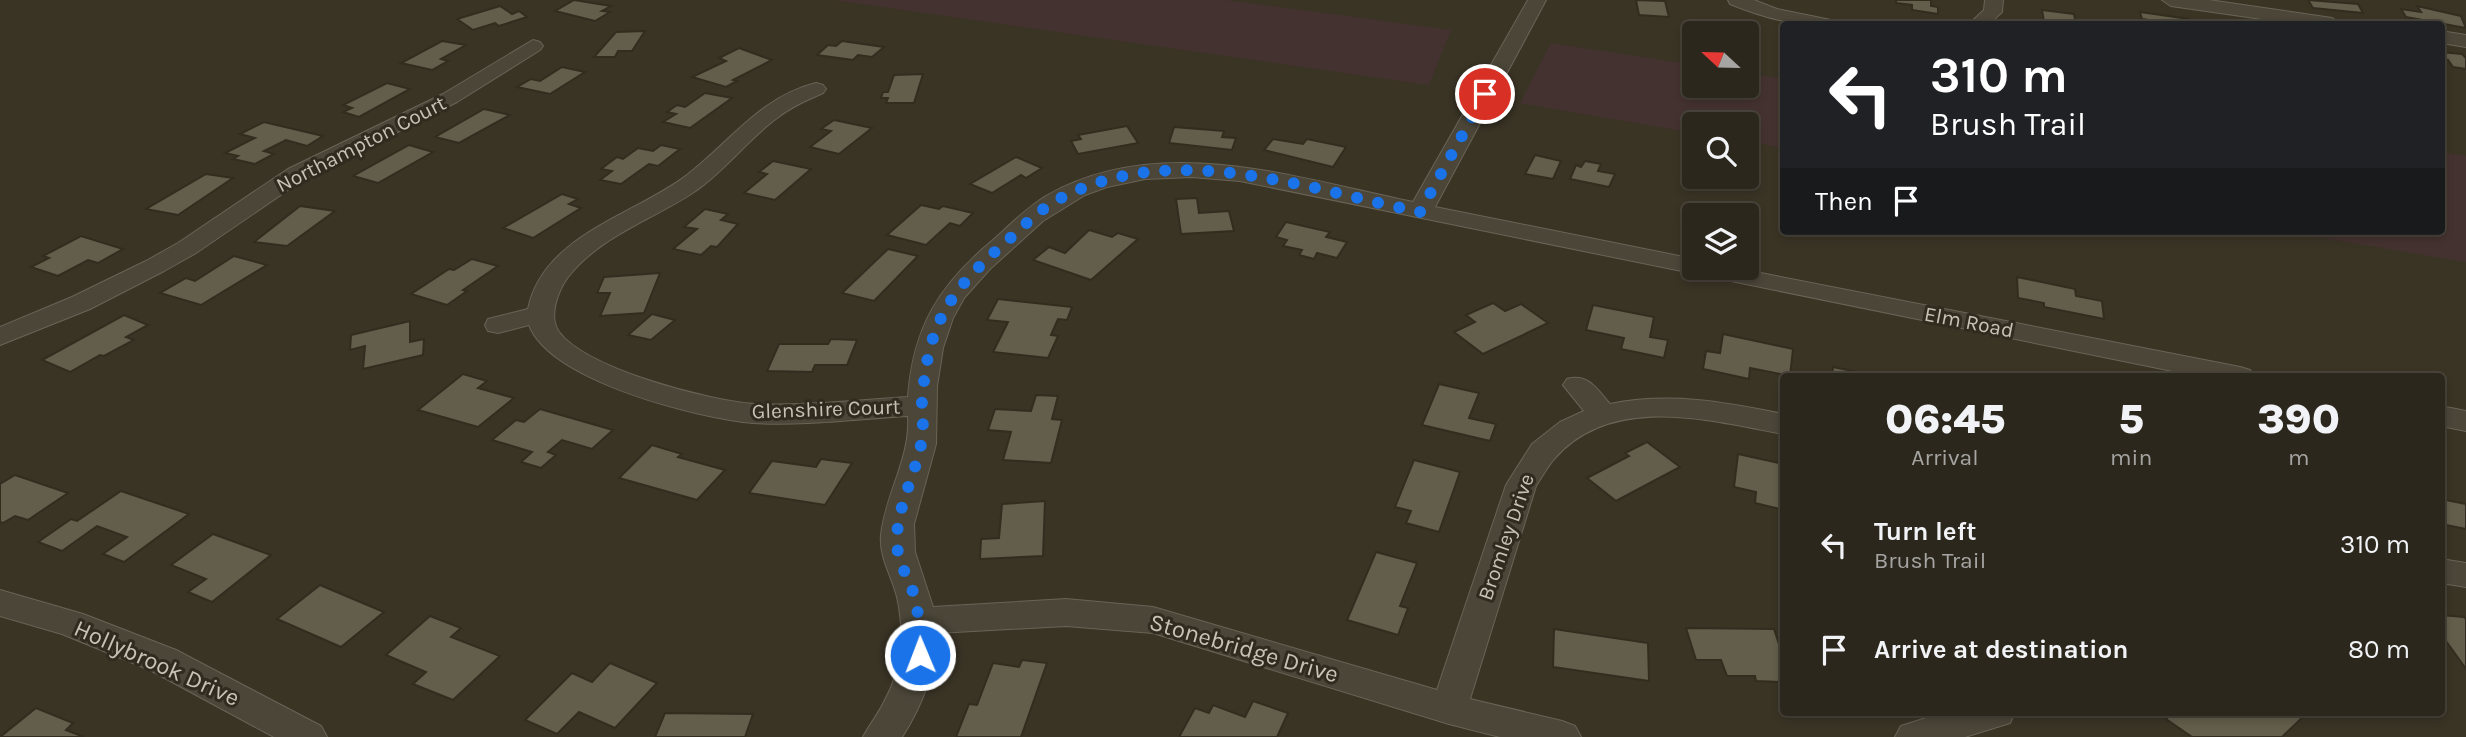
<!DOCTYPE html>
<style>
:root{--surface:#2c271c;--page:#342f25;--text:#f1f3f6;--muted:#a6a5a3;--line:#48443b}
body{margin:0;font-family:Karla,sans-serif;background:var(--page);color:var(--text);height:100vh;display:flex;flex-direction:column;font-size:26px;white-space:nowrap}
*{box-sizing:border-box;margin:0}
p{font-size:23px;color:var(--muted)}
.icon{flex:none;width:38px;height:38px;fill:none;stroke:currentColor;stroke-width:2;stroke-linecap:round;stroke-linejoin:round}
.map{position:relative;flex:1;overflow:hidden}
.panel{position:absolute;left:1780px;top:373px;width:665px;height:343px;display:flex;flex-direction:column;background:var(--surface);border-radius:7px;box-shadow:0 4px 10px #0003,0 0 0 2px var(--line)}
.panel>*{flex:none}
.guide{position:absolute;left:1780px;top:21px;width:665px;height:214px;border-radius:7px;box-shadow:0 4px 10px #0003,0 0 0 2px var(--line);background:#202124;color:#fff;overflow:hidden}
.needle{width:46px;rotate:292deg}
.buttons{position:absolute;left:1682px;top:21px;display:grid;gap:14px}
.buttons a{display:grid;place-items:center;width:77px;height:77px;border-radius:7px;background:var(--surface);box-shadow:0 4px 10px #0003,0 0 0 2px var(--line);font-size:35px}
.pin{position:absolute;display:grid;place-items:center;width:60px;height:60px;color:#fff;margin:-30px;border:4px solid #fff;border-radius:50%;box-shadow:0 2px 7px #0007}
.me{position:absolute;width:77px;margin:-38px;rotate:359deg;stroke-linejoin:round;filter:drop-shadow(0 0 5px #0008)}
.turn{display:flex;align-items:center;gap:24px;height:147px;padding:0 35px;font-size:32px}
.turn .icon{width:91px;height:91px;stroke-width:2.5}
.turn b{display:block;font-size:49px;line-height:60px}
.then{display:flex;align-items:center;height:66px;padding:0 35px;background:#0003;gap:14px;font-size:26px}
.eta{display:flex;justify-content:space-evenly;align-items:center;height:119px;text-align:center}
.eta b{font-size:42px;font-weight:800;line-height:49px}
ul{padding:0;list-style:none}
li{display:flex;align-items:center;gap:21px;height:105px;padding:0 35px}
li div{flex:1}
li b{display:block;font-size:26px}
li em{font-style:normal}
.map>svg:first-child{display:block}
</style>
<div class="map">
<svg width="2466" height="737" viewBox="0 0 2466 737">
<rect width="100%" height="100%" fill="#3a3425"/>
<g fill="#443230">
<polygon points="834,0 1226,0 1451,30 1429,85"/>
<polygon points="1551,43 1694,65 1694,86 1746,86 1747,73 1783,79 1783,148 1747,141 1746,124 1694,124 1694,133 1520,103"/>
<polygon points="2441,152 2466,156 2466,262 2281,231 2441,231"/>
</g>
<g fill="#635d4b" stroke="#322d1f" stroke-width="2">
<polygon points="574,0 611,6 602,11 610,12 595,21 555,11"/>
<polygon points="1636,0 1665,1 1669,17 1639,15"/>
<polygon points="1896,0 1931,0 1931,6 1938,7 1938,14 1912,10 1912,5 1896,3"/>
<polygon points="2308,0 2358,4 2363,13 2313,8"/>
<polygon points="500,6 512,14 519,11 527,17 499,26 495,23 473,30 457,19"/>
<polygon points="2417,6 2461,16 2466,28 2406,17 2401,9 2421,12"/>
<polygon points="2042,10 2074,14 2076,24 2079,24 2039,24 2038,22 2044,22"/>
<polygon points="2140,12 2189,19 2190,24 2156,24 2155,21 2142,19"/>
<polygon points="645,31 632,51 618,51 615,57 594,57 616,32"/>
<polygon points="442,41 466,45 441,59 448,61 432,70 401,63"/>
<polygon points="842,41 884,47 872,57 858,55 853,60 817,55 828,45 836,46"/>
<polygon points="739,48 772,60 733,80 737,81 726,87 692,77 726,61 719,58"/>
<polygon points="2441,52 2462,54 2466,58 2466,69 2453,67 2448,60 2441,59"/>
<polygon points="562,67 585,72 550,94 517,87 531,79 540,81"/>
<polygon points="923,74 914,103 886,103 888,98 881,98 883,92 888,92 894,75"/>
<polygon points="387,83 410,89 359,117 343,112 352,108 343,105"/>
<polygon points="705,93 732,98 690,128 663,122 676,114 667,112 677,105 685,107"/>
<polygon points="484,109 510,115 459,143 435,137"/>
<polygon points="834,120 872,128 839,154 810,147 831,131 821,129"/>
<polygon points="264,122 323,136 307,146 286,140 264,151 274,154 255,164 233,159 238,156 225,153 255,138 240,134"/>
<polygon points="1127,126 1138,143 1078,154 1071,141 1081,139 1078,135"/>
<polygon points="1174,127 1224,131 1222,137 1236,138 1232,150 1169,143"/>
<polygon points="1273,139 1303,144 1307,139 1346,147 1333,167 1264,150"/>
<polygon points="409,145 433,152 378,183 353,176"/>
<polygon points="661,145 680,149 658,166 649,164 621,184 600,180 612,171 601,169 617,157 623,159 638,148 653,151"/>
<polygon points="1535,155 1561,161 1553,179 1525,174"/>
<polygon points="1016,157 1042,168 1026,178 1021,175 992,193 970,184"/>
<polygon points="773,161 811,169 775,200 744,193 767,174 759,172"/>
<polygon points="1585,161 1601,164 1598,171 1615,174 1609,187 1570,179 1576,165 1581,167"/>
<polygon points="206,174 233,178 178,215 146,209"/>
<polygon points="562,194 578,199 569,204 581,208 533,238 503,228"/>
<polygon points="1197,198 1199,213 1229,211 1234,231 1181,234 1176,199"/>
<polygon points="921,205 939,209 943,206 973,213 960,226 950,223 926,245 887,235"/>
<polygon points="300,206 335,211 287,246 254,242"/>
<polygon points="705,209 728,214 721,220 738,224 717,247 711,246 701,255 673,249 697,229 684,227"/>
<polygon points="1286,222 1330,232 1326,237 1347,242 1337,258 1317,253 1314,259 1299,255 1302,250 1283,246 1287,240 1276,237"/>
<polygon points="1089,230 1112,237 1118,233 1138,239 1091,280 1033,260 1049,247 1065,253"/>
<polygon points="81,236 123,249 98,263 88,260 58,276 31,267 49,258 43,256"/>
<polygon points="888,249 918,256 874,301 842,293"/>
<polygon points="234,256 267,265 201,305 160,293 186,278 195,281"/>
<polygon points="472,259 498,266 463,290 467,291 447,305 411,294 449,269 454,270"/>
<polygon points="660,273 644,313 600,316 610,293 597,293 604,277"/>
<polygon points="2017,277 2075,289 2076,296 2102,301 2104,319 2044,307 2044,303 2018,298"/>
<polygon points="998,299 1072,307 1067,320 1058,319 1051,335 1058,336 1048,358 993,352 1008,322 987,320"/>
<polygon points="1493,303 1505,311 1521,304 1548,323 1483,354 1454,332 1475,322 1466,315"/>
<polygon points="1593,305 1654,317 1650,337 1668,340 1664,358 1621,349 1624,338 1586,330"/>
<polygon points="652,314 675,320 651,340 628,335"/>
<polygon points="124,315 148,325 126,337 134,340 104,356 100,355 70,372 42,360"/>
<polygon points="410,321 410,342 424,339 423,355 363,369 365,346 350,350 351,335"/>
<polygon points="1723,334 1793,349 1790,376 1750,368 1749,379 1703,369 1706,351 1720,353"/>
<polygon points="831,339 857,340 847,365 815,365 812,372 767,371 779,344 828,344"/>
<polygon points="1833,367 1877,376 1832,376"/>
<polygon points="463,374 487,381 478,388 514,398 478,427 418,410"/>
<polygon points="1439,384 1479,393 1469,418 1496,424 1490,441 1422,425"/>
<polygon points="1036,395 1058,396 1052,419 1062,420 1051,463 1003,460 1011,432 988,430 995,409 1031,411"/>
<polygon points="540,409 613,430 592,449 562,440 548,452 556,455 541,468 521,462 532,452 492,440 516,420 524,422"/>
<polygon points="1647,442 1680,467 1616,501 1587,478 1629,456 1625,453"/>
<polygon points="652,445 682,454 678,457 725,470 697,500 619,478"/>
<polygon points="1738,454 1783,464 1783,498 1780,509 1755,503 1756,492 1734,487"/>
<polygon points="821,459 852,463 825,505 749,493 772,461 816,467"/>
<polygon points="1414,460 1460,472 1439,532 1406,523 1411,511 1395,507"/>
<polygon points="15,475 68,493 28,520 15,516 3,523 0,522 0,484"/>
<polygon points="121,491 189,514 124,562 103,554 127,537 97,526 62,551 38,542 71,519 77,521"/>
<polygon points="2441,499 2466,504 2466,529 2441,524"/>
<polygon points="1045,501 1043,556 980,559 981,539 999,538 1002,504"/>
<polygon points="213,534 271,555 212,602 188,592 206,579 171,565"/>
<polygon points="1376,552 1417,563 1400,606 1408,608 1398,635 1347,620"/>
<polygon points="320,585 384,612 341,647 277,619"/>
<polygon points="2441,615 2464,617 2466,619 2466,669 2441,634"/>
<polygon points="430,616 461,628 451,637 500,656 453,700 413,684 426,672 386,655"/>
<polygon points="1686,628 1774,629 1780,647 1783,647 1783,682 1756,681 1755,676 1727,676 1721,660 1696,660"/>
<polygon points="1554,629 1648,643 1649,681 1553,667"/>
<polygon points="1022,660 1047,663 1021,737 956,737 969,704 977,705 993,663 1019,667"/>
<polygon points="610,663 657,683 615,728 579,712 557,734 525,720 572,673 592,682"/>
<polygon points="1253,701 1288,713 1277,737 1179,737 1195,708 1209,713 1213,705 1245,717"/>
<polygon points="36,708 73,723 66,730 84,737 0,737"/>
<polygon points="2173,712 2302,712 2306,714 2282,737 2192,737 2166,719"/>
<polygon points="665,713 753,714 745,737 655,737"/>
</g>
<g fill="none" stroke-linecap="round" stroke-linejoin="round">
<g stroke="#696456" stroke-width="2">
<g id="minor">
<path d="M1528 0H1546L1435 207 1694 259V268H1735L2240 367 2250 370 2254 376H2197L1240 181 1192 177 1145 179 1107 187 1085 195 1043 221 990 269 964 298 953 318 943 348 937 386 936 444 914 524 915 552 933 607 1066 599 1153 607 1437 690 1506 485 1532 444 1560 422 1584 411 1563 385 1567 379C1588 373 1597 389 1610 404 1669 392 1725 402 1783 414V434C1709 420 1611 393 1554 459 1547 467 1542 477 1536 486L1470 699 1562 721 1575 726 1581 737H1500L1449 724 1153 633 1066 626 937 633C935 671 923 705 902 737H863C870 724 879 713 885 700 902 669 905 632 897 597 892 576 879 558 881 535 885 495 911 457 908 416 856 419 804 426 753 423 698 418 550 381 529 325L498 333 488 331 485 325 488 319 528 309C543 235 635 215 687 175 730 142 760 97 816 83L823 85 826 89 823 93C807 100 791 107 777 118 747 140 725 171 694 192 652 220 600 236 568 277 558 291 548 316 559 332 587 369 709 401 755 404 806 406 857 400 908 397 913 327 939 285 993 240 1010 225 1026 208 1046 196 1159 131 1296 178 1413 202Z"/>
<path d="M1728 0H1754L1777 9 1831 20 1834 24C1796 27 1765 18 1730 4Z"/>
<polygon points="1985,0 2003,0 2002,12 1989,24 1969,24 1984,10"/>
<polygon points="2162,0 2209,0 2332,18 2342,24 2297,24 2171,6"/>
<polygon points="2441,31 2466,35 2466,47 2441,43"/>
<polygon points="533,40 540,42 543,46 540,50 457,102 304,179 196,253 164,271 90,309 0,345 0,327 72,297 146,261 178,243 288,169 443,94"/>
<polygon points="2441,406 2466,411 2466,431 2441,426"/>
<polygon points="2441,559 2466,563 2466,587 2441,583"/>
<polygon points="0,590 83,614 176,650 321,726 327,737 274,737 150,670 62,634 0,616"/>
<polygon points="1945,712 2015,712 2010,723 1965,737 1895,737 1901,726"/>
</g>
</g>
<use href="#minor" fill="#4b4638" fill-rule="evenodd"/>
</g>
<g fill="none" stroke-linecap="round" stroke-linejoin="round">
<path stroke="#1a73e8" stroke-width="12" stroke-dasharray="0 21.6" d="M920 655C919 634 920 613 913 592 907 575 897 560 897 542 896 503 921 467 923 429 923 420 921 411 922 402 928 321 949 292 1008 240 1024 226 1039 210 1057 200 1171 138 1303 188 1420 212L1485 94"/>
</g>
<g text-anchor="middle" stroke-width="6" stroke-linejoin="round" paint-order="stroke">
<g font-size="21" fill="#c6c2b4" stroke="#302b1e">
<text transform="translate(361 144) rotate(-27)" y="7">Northampton Court</text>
<text transform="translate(1969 322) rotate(11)" y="7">Elm Road</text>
<text transform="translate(826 409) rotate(-2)" y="7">Glenshire Court</text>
<text transform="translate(1506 537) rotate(-71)" y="7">Bromley Drive</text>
</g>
<g font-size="24" fill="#c6c2b4" stroke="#302b1e">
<text transform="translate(1244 648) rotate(16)" y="8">Stonebridge Drive</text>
<text transform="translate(157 663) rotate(24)" y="8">Hollybrook Drive</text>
</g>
</g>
</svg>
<div class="buttons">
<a><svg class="needle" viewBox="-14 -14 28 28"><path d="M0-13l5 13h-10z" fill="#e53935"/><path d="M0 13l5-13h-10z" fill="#a6a5a3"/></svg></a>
<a><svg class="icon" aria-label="search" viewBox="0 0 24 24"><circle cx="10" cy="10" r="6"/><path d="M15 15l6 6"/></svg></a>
<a><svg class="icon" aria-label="layers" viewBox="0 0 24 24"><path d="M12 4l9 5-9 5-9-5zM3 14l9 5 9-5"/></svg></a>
</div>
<div class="pin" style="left:1485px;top:94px;background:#d93025"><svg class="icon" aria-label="arrive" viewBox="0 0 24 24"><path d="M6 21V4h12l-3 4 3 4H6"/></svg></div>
<svg class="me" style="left:920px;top:655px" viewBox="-20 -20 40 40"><circle r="17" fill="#1a73e8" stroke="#fff" stroke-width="3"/><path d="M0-11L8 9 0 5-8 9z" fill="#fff"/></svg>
<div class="guide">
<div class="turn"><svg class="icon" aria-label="left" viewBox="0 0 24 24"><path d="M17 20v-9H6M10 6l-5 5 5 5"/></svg><div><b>310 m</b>Brush Trail</div></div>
<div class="then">Then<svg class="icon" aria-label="arrive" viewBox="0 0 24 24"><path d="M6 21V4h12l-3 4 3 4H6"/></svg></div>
</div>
<section class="panel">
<div class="eta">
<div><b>06:45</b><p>Arrival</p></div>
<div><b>5</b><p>min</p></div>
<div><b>390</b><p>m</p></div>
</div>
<ul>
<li><svg class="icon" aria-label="left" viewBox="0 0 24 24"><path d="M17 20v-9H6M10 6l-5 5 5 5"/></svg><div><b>Turn left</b><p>Brush Trail</p></div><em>310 m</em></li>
<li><svg class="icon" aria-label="arrive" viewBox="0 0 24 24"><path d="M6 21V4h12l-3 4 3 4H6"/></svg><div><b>Arrive at destination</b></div><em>80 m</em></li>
</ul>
</section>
</div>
